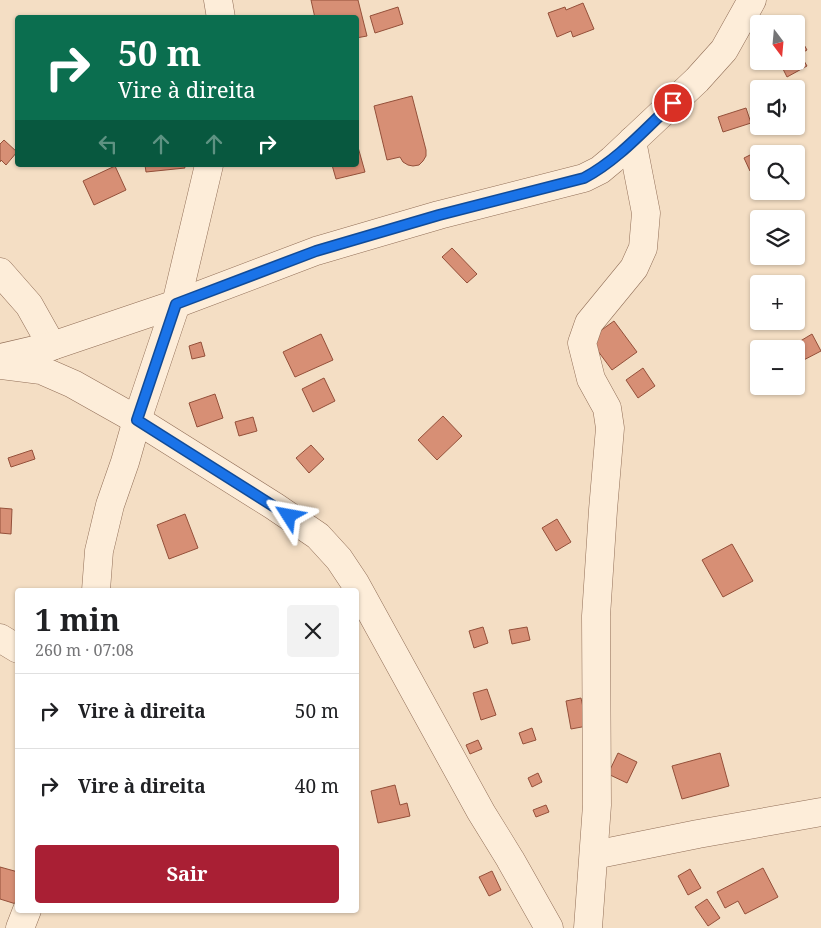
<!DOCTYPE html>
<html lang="pt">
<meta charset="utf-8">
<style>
:root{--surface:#fff;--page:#f2f2f2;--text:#202124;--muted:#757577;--line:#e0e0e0;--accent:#a91f34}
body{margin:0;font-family:"Noto Serif",serif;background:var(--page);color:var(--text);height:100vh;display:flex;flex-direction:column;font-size:19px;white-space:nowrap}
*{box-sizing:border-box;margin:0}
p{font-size:16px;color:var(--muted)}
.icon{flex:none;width:28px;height:28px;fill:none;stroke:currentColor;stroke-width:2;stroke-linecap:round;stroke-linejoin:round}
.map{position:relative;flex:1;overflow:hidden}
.sheet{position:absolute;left:15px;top:588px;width:344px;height:325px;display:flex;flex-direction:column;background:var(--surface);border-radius:5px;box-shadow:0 1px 4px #0004}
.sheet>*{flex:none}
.guide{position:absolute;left:15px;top:15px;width:344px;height:152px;border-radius:5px;box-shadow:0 1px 4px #0004;background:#0b6e4f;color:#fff;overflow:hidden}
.needle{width:32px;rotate:164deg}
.controls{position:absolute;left:750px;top:15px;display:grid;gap:10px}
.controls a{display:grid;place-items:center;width:55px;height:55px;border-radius:5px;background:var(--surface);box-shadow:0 1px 4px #0004;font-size:25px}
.pin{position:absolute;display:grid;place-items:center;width:42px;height:42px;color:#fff;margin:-21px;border:2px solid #fff;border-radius:50%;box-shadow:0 1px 5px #0007}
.me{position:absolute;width:55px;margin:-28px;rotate:304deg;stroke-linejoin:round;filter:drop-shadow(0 0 4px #0008)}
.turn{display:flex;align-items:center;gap:18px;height:105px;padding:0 20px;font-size:22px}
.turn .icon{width:65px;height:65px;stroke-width:2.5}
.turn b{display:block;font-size:35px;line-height:42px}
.lanes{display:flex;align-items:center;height:48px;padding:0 20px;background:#0003;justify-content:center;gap:25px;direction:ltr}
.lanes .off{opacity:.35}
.round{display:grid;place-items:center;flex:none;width:52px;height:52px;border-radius:5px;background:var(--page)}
.summary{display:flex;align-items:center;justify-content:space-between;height:85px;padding:0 20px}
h1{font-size:30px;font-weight:700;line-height:38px}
.action{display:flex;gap:10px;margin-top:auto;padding:10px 20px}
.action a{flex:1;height:58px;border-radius:5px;background:var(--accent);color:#fff;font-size:20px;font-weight:700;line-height:58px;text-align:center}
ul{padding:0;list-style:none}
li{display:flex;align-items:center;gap:15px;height:75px;padding:0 20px;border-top:1px solid var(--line)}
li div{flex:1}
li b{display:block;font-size:19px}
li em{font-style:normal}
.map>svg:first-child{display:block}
</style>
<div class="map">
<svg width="821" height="928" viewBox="0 0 821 928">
<rect width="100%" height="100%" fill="#f4dec4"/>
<g fill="#d78f75" stroke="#94503a">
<polygon points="311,0 358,0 367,36 356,38 356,18 315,18"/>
<polygon points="583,3 594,29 573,37 571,31 557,37 548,13 565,7 566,10"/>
<polygon points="398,7 403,24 375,33 370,16"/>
<polygon points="802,41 807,50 800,54 807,66 787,77 779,61 796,61 796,45"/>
<polygon points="412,96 426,150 426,156 423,161 419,165 413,166 408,165 403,162 400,157 387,160 374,106"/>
<polygon points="746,108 751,123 723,132 718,117"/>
<polygon points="4,140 17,152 6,165 1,160 0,162 0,144"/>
<polygon points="356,140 365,172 336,179 332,165 356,165"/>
<polygon points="756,152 759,158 759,167 750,171 744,158"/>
<polygon points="145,165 184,165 185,168 146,172"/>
<polygon points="115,166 126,190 94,205 83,181"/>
<polygon points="798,227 803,246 796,247 796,228"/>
<polygon points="452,248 477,274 467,283 442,257"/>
<polygon points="614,321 637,352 612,370 589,339"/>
<polygon points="321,334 333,360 295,377 283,352"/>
<polygon points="812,334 821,351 796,364 796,349 787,349"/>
<polygon points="201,342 205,356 192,359 189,346"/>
<polygon points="643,368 655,386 638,398 626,380"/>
<polygon points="324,378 335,401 313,412 302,389"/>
<polygon points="215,394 223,418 197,427 189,403"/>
<polygon points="443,416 462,436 437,460 418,440"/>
<polygon points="253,417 257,431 239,436 235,422"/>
<polygon points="311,445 324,459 309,473 296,458"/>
<polygon points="32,450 35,459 11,467 8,458"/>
<polygon points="0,508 12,509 11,534 0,533"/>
<polygon points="185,514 198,548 169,559 157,525"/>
<polygon points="557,519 571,542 556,551 542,528"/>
<polygon points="732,544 753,581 723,597 702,560"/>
<polygon points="483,627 488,643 474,648 469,631"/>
<polygon points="527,627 530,640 512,644 509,630"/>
<polygon points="487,689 496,715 481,720 473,693"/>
<polygon points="581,698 587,726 571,729 566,701"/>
<polygon points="532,728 536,740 523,744 519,733"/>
<polygon points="478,740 482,749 470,754 466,745"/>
<polygon points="618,753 637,762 627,783 608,774"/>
<polygon points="720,753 729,786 682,799 672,766"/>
<polygon points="538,773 542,782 532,787 528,778"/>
<polygon points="395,785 400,805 407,803 410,816 378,823 371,791"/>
<polygon points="546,805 549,812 536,817 533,810"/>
<polygon points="0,867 18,872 16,904 0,899"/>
<polygon points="763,868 778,897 745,914 738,901 725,908 717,892"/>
<polygon points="690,869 701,888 688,895 678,876"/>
<polygon points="492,871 501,890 489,896 479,877"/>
<polygon points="707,899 720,918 708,926 695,907"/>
</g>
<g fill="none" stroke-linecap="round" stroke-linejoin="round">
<g stroke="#916e57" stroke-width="29">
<g id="minor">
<polyline points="218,0 221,18"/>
<polyline points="0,272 29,305 52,346"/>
<polyline points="0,358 52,346 176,304 316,251 439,215 584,178 600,170 612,160 697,80 724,50 752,0"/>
<polyline points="0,365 41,370 73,384 137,420 274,506 318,536 339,559 355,583 481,812 510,859 549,928"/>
<polyline points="96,590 99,551 110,505 125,462 137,420 176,304 209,165"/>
<polyline points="0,638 18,649"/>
<polyline points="594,855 698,834 821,812"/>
<polyline points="20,928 27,910"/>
<polyline points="588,928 597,805 596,616 603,510 610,428 607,408 591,379 582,343 589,323 634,268 643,248 646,213 632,141"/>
</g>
</g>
<use href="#minor" stroke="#fdedd9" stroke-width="28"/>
</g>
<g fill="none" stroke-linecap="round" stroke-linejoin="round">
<g stroke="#114b97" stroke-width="12">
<path id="route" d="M289 516 137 420 176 304 316 251 439 215 584 178C618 160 645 129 673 103"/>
</g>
<use href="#route" stroke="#1a73e8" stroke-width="9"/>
</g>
</svg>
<div class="controls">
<a><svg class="needle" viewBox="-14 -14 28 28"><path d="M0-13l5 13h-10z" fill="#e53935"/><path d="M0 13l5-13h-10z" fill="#757577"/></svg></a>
<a><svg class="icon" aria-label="sound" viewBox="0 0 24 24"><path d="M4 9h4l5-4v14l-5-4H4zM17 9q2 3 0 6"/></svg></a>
<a><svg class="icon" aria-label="search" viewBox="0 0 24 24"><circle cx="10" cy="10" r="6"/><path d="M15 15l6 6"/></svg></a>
<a><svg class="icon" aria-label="layers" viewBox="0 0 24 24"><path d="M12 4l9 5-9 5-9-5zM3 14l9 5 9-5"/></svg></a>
<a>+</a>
<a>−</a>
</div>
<div class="pin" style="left:673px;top:103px;background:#d93025"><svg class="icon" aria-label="arrive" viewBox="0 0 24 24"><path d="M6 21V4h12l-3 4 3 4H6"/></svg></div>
<svg class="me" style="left:289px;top:516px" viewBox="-20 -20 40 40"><path d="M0-17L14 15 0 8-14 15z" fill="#1a73e8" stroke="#fff" stroke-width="4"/></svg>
<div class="guide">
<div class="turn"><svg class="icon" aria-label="right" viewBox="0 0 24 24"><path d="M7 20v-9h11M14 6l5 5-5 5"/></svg><div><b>50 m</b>Vire à direita</div></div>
<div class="lanes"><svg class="icon off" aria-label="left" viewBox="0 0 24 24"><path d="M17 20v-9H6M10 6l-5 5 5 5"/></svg><svg class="icon off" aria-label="ahead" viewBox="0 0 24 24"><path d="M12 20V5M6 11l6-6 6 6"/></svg><svg class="icon off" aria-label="ahead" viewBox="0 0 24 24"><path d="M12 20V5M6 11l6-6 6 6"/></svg><svg class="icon" aria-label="right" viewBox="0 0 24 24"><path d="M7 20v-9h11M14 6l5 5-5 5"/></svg></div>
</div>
<section class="sheet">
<div class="summary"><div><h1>1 min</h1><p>260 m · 07:08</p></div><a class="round"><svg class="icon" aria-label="close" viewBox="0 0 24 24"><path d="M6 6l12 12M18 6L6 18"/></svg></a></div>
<ul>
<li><svg class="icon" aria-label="right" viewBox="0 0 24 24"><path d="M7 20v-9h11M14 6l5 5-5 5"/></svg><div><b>Vire à direita</b></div><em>50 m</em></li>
<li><svg class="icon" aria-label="right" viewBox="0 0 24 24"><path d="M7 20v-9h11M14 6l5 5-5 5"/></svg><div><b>Vire à direita</b></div><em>40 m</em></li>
</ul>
<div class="action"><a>Sair</a></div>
</section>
</div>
